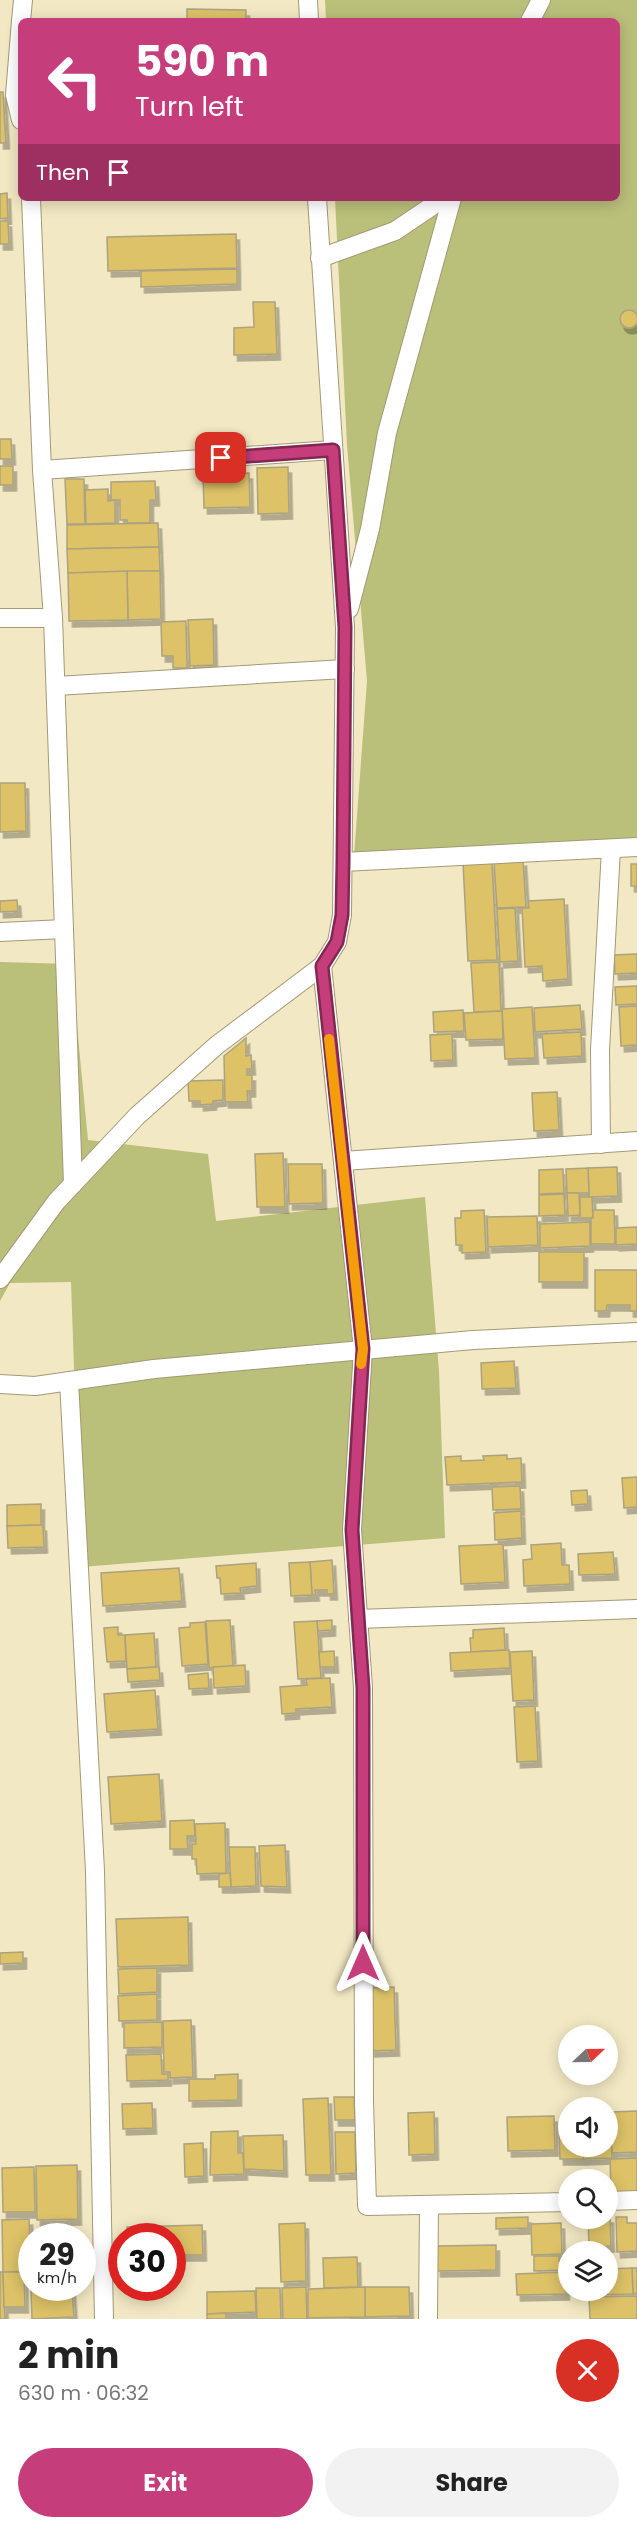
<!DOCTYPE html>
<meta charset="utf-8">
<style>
:root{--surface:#fff;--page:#f2f2f2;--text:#222;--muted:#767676;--accent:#c53d7a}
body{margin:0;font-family:Poppins,sans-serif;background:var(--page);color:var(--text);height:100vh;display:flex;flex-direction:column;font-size:22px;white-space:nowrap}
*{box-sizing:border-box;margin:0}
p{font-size:20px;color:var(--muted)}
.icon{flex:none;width:33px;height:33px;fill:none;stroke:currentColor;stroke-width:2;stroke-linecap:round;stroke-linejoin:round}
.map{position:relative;height:2319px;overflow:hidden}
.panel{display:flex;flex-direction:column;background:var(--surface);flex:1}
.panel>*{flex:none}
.hud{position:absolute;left:18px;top:18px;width:602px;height:183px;border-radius:9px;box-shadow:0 3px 15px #0003;background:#c53d7a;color:#fff;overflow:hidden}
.needle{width:39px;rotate:68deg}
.buttons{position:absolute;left:558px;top:2025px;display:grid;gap:12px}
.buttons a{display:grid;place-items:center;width:60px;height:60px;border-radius:50%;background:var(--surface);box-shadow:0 3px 15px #0003;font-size:30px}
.speed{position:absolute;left:18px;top:2223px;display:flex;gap:12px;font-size:30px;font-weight:700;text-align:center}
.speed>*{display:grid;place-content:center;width:78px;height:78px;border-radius:50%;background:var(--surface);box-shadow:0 3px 15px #0003;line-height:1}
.speed small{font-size:15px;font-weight:400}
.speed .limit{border:9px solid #d22;background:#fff;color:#111}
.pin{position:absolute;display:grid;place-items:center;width:51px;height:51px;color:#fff;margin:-26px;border-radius:12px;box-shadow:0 3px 9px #0006}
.me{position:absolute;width:66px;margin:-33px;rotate:0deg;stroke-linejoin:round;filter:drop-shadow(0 0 4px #0008)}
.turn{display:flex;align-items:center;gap:21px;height:126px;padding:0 18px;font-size:27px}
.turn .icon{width:78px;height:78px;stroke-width:2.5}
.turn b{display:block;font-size:42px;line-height:51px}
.then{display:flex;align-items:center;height:57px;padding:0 18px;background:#0003;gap:12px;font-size:22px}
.round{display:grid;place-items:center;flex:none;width:63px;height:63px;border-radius:32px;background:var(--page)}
.summary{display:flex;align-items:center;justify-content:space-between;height:102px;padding:0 18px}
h1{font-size:36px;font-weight:700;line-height:45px}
.action{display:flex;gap:12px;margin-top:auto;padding:12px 18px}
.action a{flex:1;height:69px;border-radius:36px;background:var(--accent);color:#fff;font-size:24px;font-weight:700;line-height:69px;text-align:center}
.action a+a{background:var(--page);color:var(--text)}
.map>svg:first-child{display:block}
</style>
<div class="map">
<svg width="637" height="2319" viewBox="0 0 637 2319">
<defs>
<filter id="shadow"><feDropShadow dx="3.5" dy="6" stdDeviation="0" flood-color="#0004"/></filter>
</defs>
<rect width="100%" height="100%" fill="#f2e8c3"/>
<g fill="#babf7a">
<polygon points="325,0 637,0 637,842 354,856 367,681 347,445 335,198 616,198 616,21 326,21"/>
<polygon points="0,962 71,964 88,1140 208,1154 216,1221 425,1197 439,1371 445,1538 81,1567 71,1282 10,1283 0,1301"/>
</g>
<g fill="#ddc268" stroke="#aca27f" stroke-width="1.5" filter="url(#shadow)">
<polygon points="187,9 246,10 246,21 187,21"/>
<polygon points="0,92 3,92 6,143 0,143"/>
<polygon points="7,193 8,218 0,219 0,194"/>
<polygon points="0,221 8,221 9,244 0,244"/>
<polygon points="236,234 237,268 108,271 107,237"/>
<polygon points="237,269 237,284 141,287 141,271"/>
<polygon points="253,302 275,302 277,354 234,355 234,328 254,327"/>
<circle cx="629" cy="319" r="9"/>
<polygon points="0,439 11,439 12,459 0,459"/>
<rect x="0" y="466" width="13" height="19"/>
<polygon points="288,467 289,513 258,514 257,468"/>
<polygon points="249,473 250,507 204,508 203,474"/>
<polygon points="65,479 84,479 85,524 67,524"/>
<polygon points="155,481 156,500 150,500 150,523 127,523 127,520 120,520 120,500 111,500 111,482"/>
<polygon points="108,489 108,501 115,500 115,523 86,524 85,490"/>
<polygon points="158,523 159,547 67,549 67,525"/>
<polygon points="159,547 160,571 68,573 67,549"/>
<polygon points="127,571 160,571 161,619 128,620"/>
<polygon points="127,571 128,620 69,621 68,573"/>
<polygon points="213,619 214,665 190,666 188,620"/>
<polygon points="186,621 187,668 173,668 173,656 162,656 161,622"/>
<polygon points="0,783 25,783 26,831 0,832"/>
<polygon points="523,860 526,907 497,908 494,862"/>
<polygon points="492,862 497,960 468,961 463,863"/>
<rect x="631" y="864" width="6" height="22"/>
<polygon points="564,899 568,979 543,981 542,966 525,967 522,908 529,908 528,901"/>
<polygon points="17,900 18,911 0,912 0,901"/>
<polygon points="515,908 518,961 500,962 497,909"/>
<polygon points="637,954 637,973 615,974 614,955"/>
<polygon points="499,962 501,1011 474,1012 471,963"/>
<polygon points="637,986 637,1004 616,1005 615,987"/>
<polygon points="580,1005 582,1029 535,1032 534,1008"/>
<polygon points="637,1006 637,1045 621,1046 619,1007"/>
<polygon points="532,1007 535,1058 505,1059 502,1009"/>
<polygon points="463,1010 464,1031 434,1032 433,1012"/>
<polygon points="502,1011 503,1039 466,1040 464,1013"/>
<polygon points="581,1032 582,1056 544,1058 542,1034"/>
<polygon points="452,1034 453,1060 431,1061 430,1035"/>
<polygon points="246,1038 246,1056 251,1055 252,1069 247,1069 247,1075 252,1075 252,1091 247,1091 248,1102 225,1102 224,1056"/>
<polygon points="223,1080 223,1100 213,1101 213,1104 200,1105 200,1101 189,1101 188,1081"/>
<polygon points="557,1092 559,1130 534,1131 532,1093"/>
<polygon points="283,1153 285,1207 257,1207 255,1154"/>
<polygon points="288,1164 322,1164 323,1203 289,1204"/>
<polygon points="617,1167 618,1196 589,1197 588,1168"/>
<polygon points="588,1168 589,1193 567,1193 566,1169"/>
<polygon points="563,1169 564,1193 539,1194 539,1170"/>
<polygon points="567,1193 579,1193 580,1215 568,1216"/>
<polygon points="564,1194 565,1215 539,1216 539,1195"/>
<polygon points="580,1197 592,1197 593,1218 580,1218"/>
<polygon points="484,1210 486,1252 462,1253 462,1245 456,1245 455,1218 461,1218 461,1211"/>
<polygon points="593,1210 614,1210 615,1244 591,1244 591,1218 593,1218"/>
<polygon points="537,1216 538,1245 488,1247 487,1217"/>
<polygon points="590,1222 590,1246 540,1248 540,1224"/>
<polygon points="637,1227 637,1244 616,1245 616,1228"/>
<rect x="539" y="1252" width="45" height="30"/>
<polygon points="595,1270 637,1270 637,1311 630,1311 630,1305 607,1305 606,1311 595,1311"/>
<polygon points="514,1361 516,1388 482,1389 481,1363"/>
<polygon points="507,1455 507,1459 521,1458 522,1482 447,1485 445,1457 461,1456 461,1461 484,1460 483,1456"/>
<polygon points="637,1477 637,1507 624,1508 622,1478"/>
<polygon points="520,1486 521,1509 493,1510 492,1487"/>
<polygon points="587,1490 588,1504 572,1505 571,1491"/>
<polygon points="41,1504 41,1525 7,1526 7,1505"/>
<polygon points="521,1511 522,1538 495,1540 494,1513"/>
<polygon points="41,1525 43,1525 44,1547 8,1548 7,1526"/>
<polygon points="561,1543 562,1565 569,1565 570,1584 524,1586 523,1560 532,1559 531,1545"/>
<polygon points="503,1544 505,1582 461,1584 459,1546"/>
<polygon points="613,1552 615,1574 579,1575 578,1554"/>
<polygon points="332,1560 334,1594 327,1594 327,1590 315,1590 316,1595 312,1595 310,1562"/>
<polygon points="310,1562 312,1595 291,1596 289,1563"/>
<polygon points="256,1563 257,1586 240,1588 241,1593 221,1594 220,1578 217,1578 216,1566"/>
<polygon points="179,1568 182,1601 103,1606 101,1573"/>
<polygon points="230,1620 233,1666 209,1668 206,1621"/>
<polygon points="332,1620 332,1630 318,1631 317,1621"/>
<polygon points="317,1621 321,1678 298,1679 294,1622"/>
<polygon points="205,1622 208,1664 182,1666 179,1628 190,1627 190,1623"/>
<polygon points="118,1627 118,1635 125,1635 126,1661 107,1662 104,1628"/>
<polygon points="504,1628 505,1650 471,1652 470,1638 473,1638 473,1630"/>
<polygon points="154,1633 156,1667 127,1669 125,1635"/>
<polygon points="509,1650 510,1668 451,1671 450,1653"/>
<polygon points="334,1651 335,1667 320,1667 319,1652"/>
<polygon points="532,1651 534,1700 513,1701 510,1652"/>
<polygon points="245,1665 246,1686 214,1688 213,1667"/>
<polygon points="156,1667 159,1667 160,1680 128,1682 127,1669"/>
<polygon points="208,1673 209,1688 189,1689 188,1675"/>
<polygon points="330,1678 332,1707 296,1709 296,1713 282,1714 280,1687 307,1685 306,1679"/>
<polygon points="155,1690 158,1729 107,1732 104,1694"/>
<polygon points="535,1706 538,1761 517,1762 514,1707"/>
<polygon points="159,1774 162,1821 111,1824 108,1777"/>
<polygon points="194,1820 195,1836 187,1836 188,1849 170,1849 170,1821"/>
<polygon points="225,1823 226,1873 197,1874 196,1859 192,1859 192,1844 196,1844 195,1824"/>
<polygon points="285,1845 287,1887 261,1886 259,1846"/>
<polygon points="229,1847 255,1847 256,1886 231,1887"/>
<polygon points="230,1873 231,1887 219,1887 219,1874"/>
<polygon points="188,1917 189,1965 118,1967 116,1919"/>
<polygon points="23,1952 23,1963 0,1964 0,1953"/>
<polygon points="157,1968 157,1992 119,1994 118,1969"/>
<polygon points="394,1987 396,2050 371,2051 370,1988"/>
<polygon points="157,1994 157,2020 119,2021 118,1996"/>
<polygon points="191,2020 193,2077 170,2078 170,2072 164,2072 163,2021"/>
<polygon points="162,2022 162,2047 124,2048 124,2023"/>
<polygon points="161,2054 162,2074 168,2074 168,2080 127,2081 126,2055"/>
<polygon points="238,2074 238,2100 189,2101 189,2079 215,2079 215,2075"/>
<polygon points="334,2097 354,2097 355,2120 335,2120"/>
<polygon points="328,2098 331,2175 306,2175 303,2099"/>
<polygon points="152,2103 153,2128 123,2129 122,2104"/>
<polygon points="637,2111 637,2152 612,2153 611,2112"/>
<polygon points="434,2112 435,2154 409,2155 408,2113"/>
<polygon points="554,2116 555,2150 508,2151 507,2117"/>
<polygon points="568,2130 568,2146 583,2146 583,2159 560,2159 559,2131"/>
<polygon points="608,2130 611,2130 612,2158 583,2159 583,2146 608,2146"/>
<polygon points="238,2131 238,2153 243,2153 244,2174 210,2175 211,2132"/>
<polygon points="335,2132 355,2132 356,2173 336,2174"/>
<polygon points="283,2135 284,2171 244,2169 243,2136"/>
<polygon points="203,2143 204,2176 185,2177 184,2144"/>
<polygon points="637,2158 637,2193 611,2193 610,2159"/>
<polygon points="77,2165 78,2219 37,2220 36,2166"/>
<polygon points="34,2167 35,2212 3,2212 2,2168"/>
<polygon points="528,2217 528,2228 496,2229 496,2218"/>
<polygon points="608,2217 610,2217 611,2246 589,2247 588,2218"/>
<polygon points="616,2217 627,2217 627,2223 637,2223 637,2251 617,2252"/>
<polygon points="29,2219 31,2271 3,2272 2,2220"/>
<polygon points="305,2223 306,2281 281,2282 279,2224"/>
<polygon points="561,2223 562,2254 532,2255 531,2224"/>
<polygon points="202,2225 203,2255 172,2255 172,2236 127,2236 127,2227"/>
<polygon points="496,2245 496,2270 437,2271 436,2246"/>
<polygon points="534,2256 559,2256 559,2261 564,2261 564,2270 534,2271"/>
<polygon points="357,2257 358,2287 324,2288 323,2258"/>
<polygon points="632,2268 637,2268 637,2293 633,2294"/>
<polygon points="632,2268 633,2294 588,2295 588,2290 608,2290 608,2269"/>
<polygon points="0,2272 3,2272 5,2319 0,2319"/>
<polygon points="3,2272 24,2272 25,2307 4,2307"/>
<polygon points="565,2272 566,2294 517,2295 516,2274"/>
<polygon points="306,2287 307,2319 283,2319 282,2288"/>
<polygon points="365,2287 409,2287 410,2316 365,2317"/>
<polygon points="365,2287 365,2317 308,2318 308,2289"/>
<polygon points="256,2288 280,2288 281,2319 257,2319"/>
<polygon points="72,2289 74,2317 32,2319 31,2291"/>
<polygon points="255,2291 256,2312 207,2314 207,2292"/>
<polygon points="637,2296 637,2319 590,2319 589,2297"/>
<polygon points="226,2313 226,2319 207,2319 207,2314"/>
</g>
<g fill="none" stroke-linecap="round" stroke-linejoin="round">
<g stroke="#a39977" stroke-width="20">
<g id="street">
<polyline points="308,0 309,21"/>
<polyline points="21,21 15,95 21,120"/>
<polyline points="21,21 23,0"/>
<polyline points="530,21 541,0"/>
<polyline points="31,198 42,470 53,618 73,1184"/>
<polyline points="320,258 395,231 444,198"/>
<polyline points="42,470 333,450"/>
<polyline points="349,609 370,529 387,433 452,198"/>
<polyline points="0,618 53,618"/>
<polyline points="56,686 345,669"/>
<polyline points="343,862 637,847"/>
<polyline points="0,932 64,929"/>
<polyline points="322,966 363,1349 352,1530 363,1688 364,2101 367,2206 568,2202"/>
<polyline points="601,1144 600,1050 611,849"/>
<polyline points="343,1161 637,1141"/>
<polyline points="0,1279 56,1202 137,1116 217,1045 322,966 337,942 342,915 345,627 317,198"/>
<polyline points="69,1381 95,1871 104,2319"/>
<polyline points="0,1384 35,1386 154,1369 473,1340 637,1332"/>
<polyline points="358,1619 637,1609"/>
<polyline points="608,2201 637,2200"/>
<polyline points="428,2319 429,2205"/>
</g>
</g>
<use href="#street" stroke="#fff" stroke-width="18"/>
</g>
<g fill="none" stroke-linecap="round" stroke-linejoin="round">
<g stroke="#80284f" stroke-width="15">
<polyline id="route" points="221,458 333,450 345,627 343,862 342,915 337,942 322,966 363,1349 352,1530 363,1688 363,1963"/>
</g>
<use href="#route" stroke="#c53d7a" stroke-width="10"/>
<polyline stroke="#f59e0b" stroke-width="10" points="329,1039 363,1349 361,1364"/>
</g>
</svg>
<div class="buttons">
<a><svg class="needle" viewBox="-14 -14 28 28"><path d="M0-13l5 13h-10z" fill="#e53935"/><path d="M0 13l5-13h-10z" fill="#767676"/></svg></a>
<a><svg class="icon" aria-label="sound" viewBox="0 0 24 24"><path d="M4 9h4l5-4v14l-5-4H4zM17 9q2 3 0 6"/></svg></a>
<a><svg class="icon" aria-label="search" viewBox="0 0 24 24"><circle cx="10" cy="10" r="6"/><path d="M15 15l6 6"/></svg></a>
<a><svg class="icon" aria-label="layers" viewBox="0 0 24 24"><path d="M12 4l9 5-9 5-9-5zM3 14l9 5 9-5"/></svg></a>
</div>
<div class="speed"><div>29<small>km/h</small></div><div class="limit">30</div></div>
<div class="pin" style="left:221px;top:458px;background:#d93025"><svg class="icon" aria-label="arrive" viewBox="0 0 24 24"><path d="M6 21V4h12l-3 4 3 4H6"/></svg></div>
<svg class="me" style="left:363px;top:1963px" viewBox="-20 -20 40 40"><path d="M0-17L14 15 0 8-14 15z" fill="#c53d7a" stroke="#fff" stroke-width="4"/></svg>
<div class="hud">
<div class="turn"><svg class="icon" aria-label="left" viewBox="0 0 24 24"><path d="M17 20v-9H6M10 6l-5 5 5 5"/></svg><div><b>590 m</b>Turn left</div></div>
<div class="then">Then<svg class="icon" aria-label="arrive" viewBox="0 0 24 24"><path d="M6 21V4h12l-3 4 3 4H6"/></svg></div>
</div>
</div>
<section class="panel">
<div class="summary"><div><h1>2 min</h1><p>630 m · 06:32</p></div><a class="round" style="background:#d93025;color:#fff"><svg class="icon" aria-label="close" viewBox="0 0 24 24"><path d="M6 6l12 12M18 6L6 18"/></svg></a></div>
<div class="action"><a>Exit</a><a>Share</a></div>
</section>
